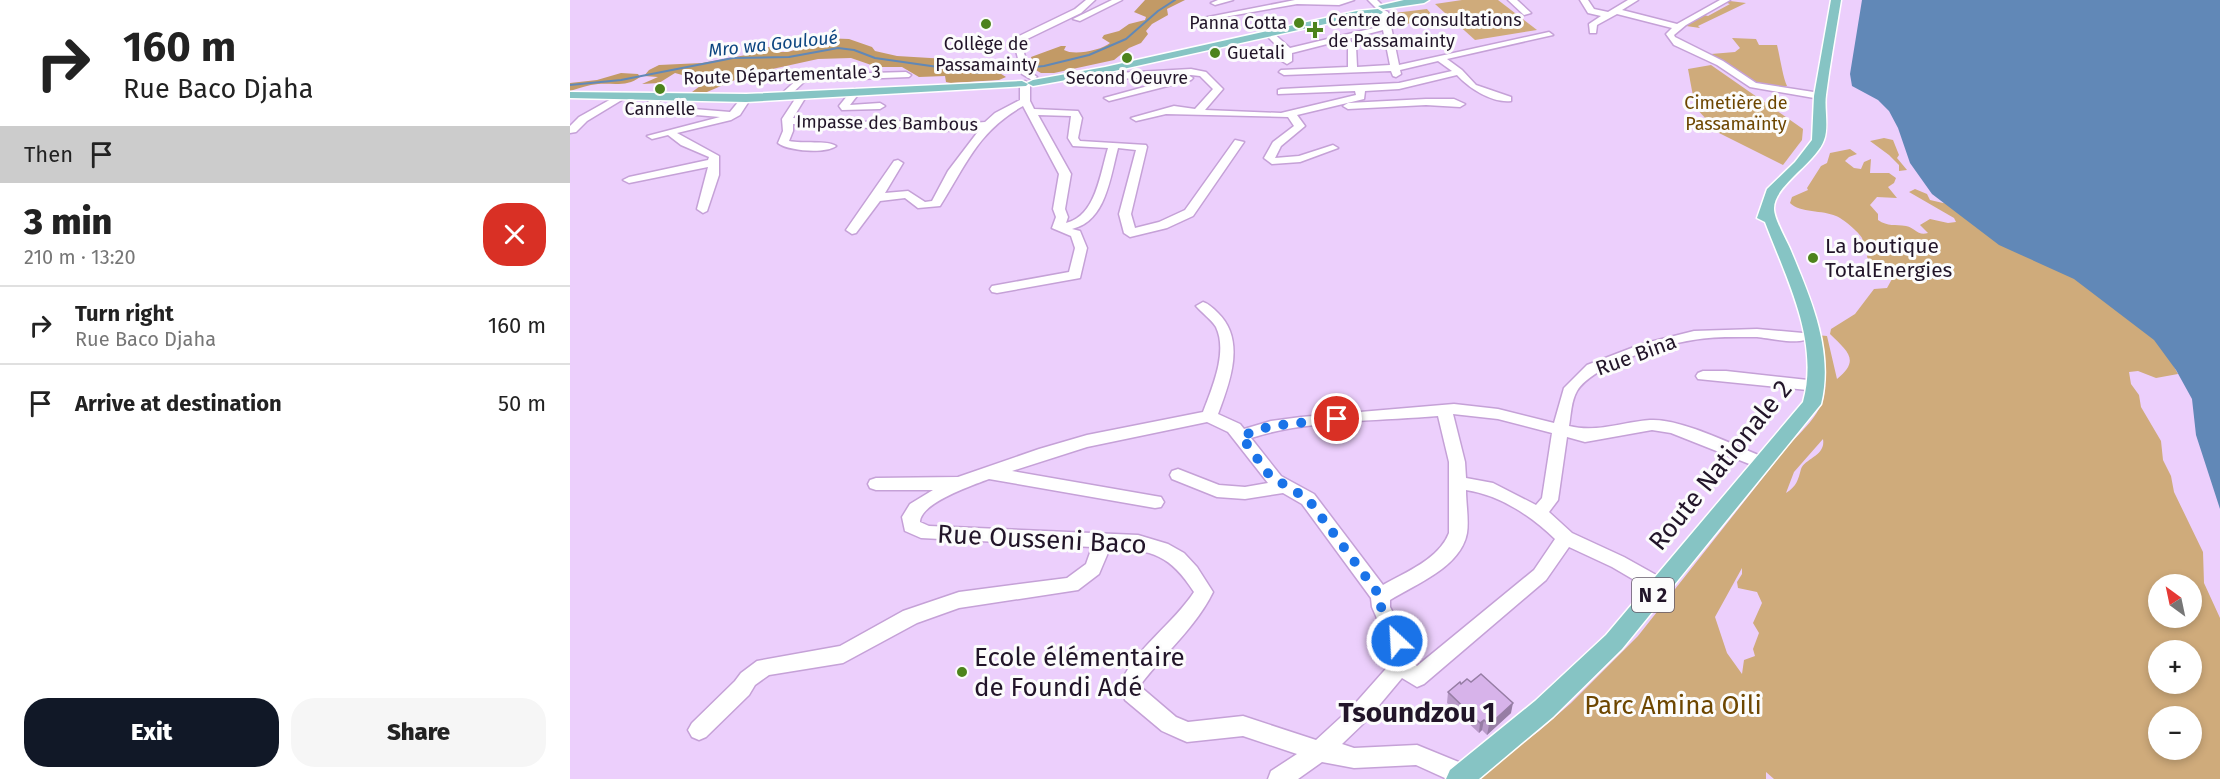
<!DOCTYPE html>
<meta charset="utf-8">
<style>
:root{--surface:#fff;--page:#f6f6f6;--text:#222;--muted:#767676;--line:#e0e0e0;--accent:#111827}
body{margin:0;font-family:"Fira Sans",sans-serif;background:var(--page);color:var(--text);height:100vh;display:flex;flex-direction:column;font-size:22px;white-space:nowrap}
*{box-sizing:border-box;margin:0}
p{font-size:20px;color:var(--muted)}
.icon{flex:none;width:33px;height:33px;fill:none;stroke:currentColor;stroke-width:2;stroke-linecap:round;stroke-linejoin:round}
.map{position:relative;flex:1;overflow:hidden}
.side{display:flex;flex-direction:column;background:var(--surface);width:570px}
.side>*{flex:none}
.top-card{background:#fff;color:var(--text);overflow:hidden}
.needle{width:39px;rotate:327deg}
.fabs{position:absolute;left:1578px;top:574px;display:grid;gap:12px}
.fabs a{display:grid;place-items:center;width:54px;height:54px;border-radius:50%;background:var(--surface);box-shadow:0 3px 9px #0003;font-size:30px}
.pin{position:absolute;display:grid;place-items:center;width:51px;height:51px;color:#fff;margin:-26px;border:3px solid #fff;border-radius:50%;box-shadow:0 2px 6px #0007}
.me{position:absolute;width:66px;margin:-33px;rotate:335deg;stroke-linejoin:round;filter:drop-shadow(0 0 4px #0008)}
.turn{display:flex;align-items:center;gap:21px;height:126px;padding:0 24px;font-size:27px}
.turn .icon{width:78px;height:78px;stroke-width:2.5}
.turn b{display:block;font-size:42px;line-height:51px}
.then{display:flex;align-items:center;height:57px;padding:0 24px;background:#0003;gap:12px;font-size:22px}
.round{display:grid;place-items:center;flex:none;width:63px;height:63px;border-radius:24px;background:var(--page)}
.summary{display:flex;align-items:center;justify-content:space-between;height:102px;padding:0 24px}
h1{font-size:36px;font-weight:800;line-height:45px}
.primary-button{display:flex;gap:12px;margin-top:auto;padding:12px 24px}
.primary-button a{flex:1;height:69px;border-radius:24px;background:var(--accent);color:#fff;font-size:24px;font-weight:800;line-height:69px;text-align:center}
.primary-button a+a{background:var(--page);color:var(--text)}
ul{padding:0;list-style:none}
li{display:flex;align-items:center;gap:18px;height:78px;padding:0 24px;border-top:2px solid var(--line)}
li div{flex:1}
li b{display:block;font-size:22px}
li em{font-style:normal}
main{display:flex;flex:1;min-height:0}
.map>svg:first-child{display:block}
</style>
<main>
<section class="side">
<div class="top-card">
<div class="turn"><svg class="icon" aria-label="right" viewBox="0 0 24 24"><path d="M7 20v-9h11M14 6l5 5-5 5"/></svg><div><b>160 m</b>Rue Baco Djaha</div></div>
<div class="then">Then<svg class="icon" aria-label="arrive" viewBox="0 0 24 24"><path d="M6 21V4h12l-3 4 3 4H6"/></svg></div>
</div>
<div class="summary"><div><h1>3 min</h1><p>210 m · 13:20</p></div><a class="round" style="background:#d93025;color:#fff"><svg class="icon" aria-label="close" viewBox="0 0 24 24"><path d="M6 6l12 12M18 6L6 18"/></svg></a></div>
<ul>
<li><svg class="icon" aria-label="right" viewBox="0 0 24 24"><path d="M7 20v-9h11M14 6l5 5-5 5"/></svg><div><b>Turn right</b><p>Rue Baco Djaha</p></div><em>160 m</em></li>
<li><svg class="icon" aria-label="arrive" viewBox="0 0 24 24"><path d="M6 21V4h12l-3 4 3 4H6"/></svg><div><b>Arrive at destination</b></div><em>50 m</em></li>
</ul>
<div class="primary-button"><a>Exit</a><a>Share</a></div>
</section>
<div class="map">
<svg width="1650" height="779" viewBox="0 0 1650 779">
<rect width="100%" height="100%" fill="#eccffc"/>
<g fill="#cfab7b" fill-rule="evenodd">
<polygon points="892,0 928,0 967,30 905,40 865,4"/>
<polygon points="1160,1 1176,3 1128,26 1130,28 1116,26 1134,15 1138,16 1160,4 1157,3"/>
<polygon points="857,9 867,21 823,25 816,14"/>
<path d="M1162 38 1186 39 1189 45H1207C1210 57 1213 78 1217 86 1192 94 1160 68 1141 54L1165 52 1170 48Z"/>
<polygon points="1141,65 1233,129 1232,140 1213,165 1149,133 1125,107 1118,69"/>
<polygon points="1314,138 1323,140 1329,155 1327,158 1337,170 1329,171 1329,165 1319,155 1300,141"/>
<path d="M1280 149 1287 154 1279 157 1275 161 1284 168 1291 169 1294 162 1301 159 1300 173H1319L1326 178 1324 183 1318 187 1327 198 1307 197 1300 205 1308 214V220C1318 227 1325 224 1336 226 1346 228 1347 236 1358 233L1350 225 1360 219 1378 223 1386 222 1384 218 1339 192 1345 189 1357 194 1360 200 1373 203 1523 218 1608 374 1586 378 1568 371 1559 372 1561 384 1569 395 1571 407 1591 441 1593 460 1601 476 1604 492 1633 552 1634 583 1650 618V779H1204L1196 772V779H910L933 758 969 731 1001 703 1068 636 1218 446C1231 432 1250 415 1254 396 1257 377 1249 353 1246 335L1257 336 1267 379C1291 360 1277 351 1260 334L1261 329 1285 314 1304 289 1317 288 1322 279 1302 265 1297 257 1298 250C1292 246 1294 244 1292 238 1289 232 1272 218 1266 216 1253 210 1230 213 1220 203L1222 197 1238 190 1237 188 1251 166 1257 163 1260 153ZM1253 439C1256 456 1235 458 1231 469 1228 480 1227 486 1216 493L1224 472ZM1172 568V574L1167 582 1168 588 1187 592 1192 603 1183 623 1189 633 1183 649 1185 656 1174 660 1172 674 1157 653 1145 617ZM1588 585H1622V618H1588ZM1588 651H1622V684H1588ZM1588 717H1622V750H1588Z"/>
</g>
<g fill="#c29a66">
<path d="M575 0H615L597 9 598 15 582 24 576 31 578 34 571 43 559 48 544 60 484 73H471L464 69 461 57 491 46H496L494 50C504 56 532 50 540 43L532 38 534 35 549 31 559 24 575 20 576 17 564 12Z"/>
<path d="M251 38 279 39 302 47 305 51 327 56 427 62 431 66 428 72 436 77 429 80 381 83 376 82 375 76 349 77 332 67H307L281 58 248 59 179 74 130 95 122 92 137 81V75L116 76 105 73 89 83 72 84 88 77 74 76 79 70 89 65 132 63 176 55 199 47H208L211 52C231 53 230 40 251 38Z"/>
<path d="M51 73 68 74 70 77C57 87 44 83 28 84 18 85 10 88 0 91V83L27 80Z"/>
</g>
<polygon fill="#6188b7" points="1292,0 1650,0 1650,509 1626,435 1622,399 1606,370 1584,340 1504,279 1429,245 1362,194 1340,163 1328,128 1319,111 1308,100 1282,86 1280,74"/>
<g fill="none" stroke-linecap="round" stroke-linejoin="round">
<polyline stroke="#6188b7" stroke-width="2" points="0,85 51,80 163,58 219,57 268,48 284,50 305,58 410,73 474,66 519,55 556,39 588,11 605,0"/>
<g stroke="#c5a1d7" stroke-width="3">
<g id="minor">
<polygon points="516,0 525,0 511,13 451,42 459,71 467,77 462,80 452,74 443,39 505,9"/>
<polygon points="542,0 552,0 510,21 503,19"/>
<polygon points="648,0 663,0 645,5 641,3"/>
<polygon points="725,0 784,0 769,5 727,4 632,21 628,19"/>
<polygon points="798,0 807,0 814,7 807,9"/>
<polygon points="938,0 947,0 961,13 954,15"/>
<polygon points="1010,0 1018,0 1024,9 1038,12 1058,0 1068,0 1052,10 1107,24 1150,0 1160,0 1116,25 1104,35 1105,37 1153,61 1186,83 1250,93 1255,96 1250,99 1180,87 1147,65 1104,45 1096,34 1102,28 1047,14 1027,25 1026,33 1020,33 1019,24 1031,16 1018,13"/>
<path d="M814 10 818 12 829 65 979 32 983 35 877 59 892 70 906 85 941 97V101C922 103 900 89 887 75L829 89 795 91 794 99 727 115 735 126 711 146 705 158 729 156 763 145 768 148 730 162 702 164 694 158 703 142 724 126 718 117 596 114 566 121 561 118 604 106 625 109 643 89 630 76 621 75 528 80 514 73 519 70 529 74 621 69 636 72 653 89 635 110 711 113 786 95 785 91 708 94V90L711 89 829 83 882 71 868 61 830 70 831 74 826 77 823 76 821 71 714 75 709 72 711 70 778 67V47L769 41 722 53V61L717 64 712 61 713 52 694 33 701 31 720 48 812 26 810 12ZM813 30 820 65 787 67 786 46 778 39Z"/>
<polygon points="336,72 341,75 339,77 235,81 217,98 209,96 232,75"/>
<polygon points="618,75 623,78 621,80 539,101 534,98"/>
<path d="M455 81 460 84V101L464 109 508 111 512 118 508 138 510 141 576 145 577 147 561 214 565 228 589 222 615 210 665 140 674 142 623 216 597 228 560 237 554 233 549 214 566 150 548 148C540 178 536 221 502 229L510 231 517 248 510 278 427 293 422 292 420 289 422 286 499 272 505 248 501 236 482 228 486 217 483 209 489 174 453 106C408 131 396 165 370 206L348 208 335 198 310 201 286 233 282 234 276 230 324 161 328 160 333 163 315 193 338 191 355 202 362 201 378 171 410 129 372 131 368 130 367 126 300 128 223 124V131L219 141C232 144 258 140 266 146 256 154 218 151 208 143L213 131 212 119 229 93 237 95 223 118 300 122 373 120 377 121 378 125 415 122 425 113 450 100V84ZM468 115 501 116 498 138 503 146 538 148C530 174 526 216 496 223L498 217 495 209 501 174Z"/>
<polygon points="285,89 290,92 280,105 310,103 315,106 310,109 272,110 269,106 282,90"/>
<polygon points="52,93 57,96 55,98 17,121 6,132 0,133 0,126 9,117"/>
<polygon points="88,93 93,96 87,106 160,112 173,96 181,98 170,115 161,120 107,133 149,156 149,175 137,211 133,213 127,209 138,167 59,183 53,180 59,177 138,160 139,157 111,145 98,135 82,139 77,136 150,117 78,111 78,102"/>
<polygon points="856,99 884,99 895,104 890,107 856,105 778,109 773,106 778,103"/>
<path d="M633 302C639 304 643 308 648 313 676 340 660 382 648 414L670 424 674 429 701 421 731 417 884 404 928 409 984 423 994 388 1017 365 1072 344 1124 331 1187 329 1233 333 1240 337C1232 346 1199 338 1187 337 1167 337 1143 336 1123 340 1092 345 1024 364 1007 391 1001 401 1001 415 999 426 1027 433 1052 422 1080 420 1111 418 1168 447 1198 459L1200 463 1198 467 1192 469 1101 433 1082 430 1015 442 997 437 988 500 979 512 1002 533 1054 557 1097 581 1099 586 1097 591 1090 594 1083 591 1042 567 999 547 976 580 854 684 847 687 832 678 796 721 772 744 784 748 847 745 901 767 904 775 902 779H877L846 765 784 768 752 762 728 779H698L701 771 727 754 673 736 617 742 610 739 592 731 555 700 551 682C567 647 603 624 624 592 600 555 583 550 540 548L529 574 508 590 389 608 347 623 273 663 199 675 185 685 179 695 136 737 129 740 122 737 118 730 122 723 165 681 171 673 187 661 270 646 333 611 389 592 497 578 516 564 522 547 351 538 335 531 332 517 340 504 363 490H306L300 488 298 484 300 480 306 478 388 477 469 449 517 435 633 412C642 388 658 352 646 327 641 319 632 313 626 306ZM883 414 928 419 982 433 972 498 966 505 923 483 896 478 895 462ZM868 416 879 462V533C869 559 836 572 813 585L744 494 711 476 681 438C735 420 810 421 868 416ZM637 422 658 432 698 483 675 487 649 485 608 469 602 471 600 475 602 479 647 497 675 499 713 493 732 504 801 598 802 607 817 641 821 663 782 707 746 740 673 716 618 722 606 717 572 688 571 684C595 653 626 627 643 592L627 567 614 553 598 544 568 535 359 526 350 522C350 503 403 485 419 479L585 508 591 507 594 502 591 497 585 496 442 471 517 447ZM896 490C930 495 961 516 985 539L964 570 847 666 840 660 837 641 820 607V600C846 584 891 567 897 533 899 520 896 504 896 490Z"/>
<polygon points="1133,371 1156,371 1247,381 1254,386 1247,391 1128,379 1126,376 1128,373"/>
</g>
</g>
<g stroke="#fff" stroke-width="3">
<g id="major">
<polygon points="834,0 859,0 854,3 813,9 808,6"/>
<path d="M1261 0H1271C1266 31 1260 63 1256 95 1254 108 1259 127 1254 140 1246 163 1203 186 1204 209 1204 219 1217 241 1221 251 1241 299 1264 351 1251 404L1052 649 983 717 909 779H876L880 770 965 701 1036 635 1233 402C1250 341 1216 278 1195 222L1187 218 1197 189 1225 162 1242 140 1244 96Z"/>
<polygon points="808,9 813,12 811,14 787,17 535,73 463,86 457,83 463,80 535,67 787,11"/>
<polygon points="452,81 458,84 456,86 176,102 0,98 0,92 176,94"/>
</g>
</g>
<use href="#minor" fill="#fff" fill-rule="evenodd"/>
<use href="#major" fill="#86c4c4" fill-rule="evenodd"/>
</g>
<polygon fill="#b99ac9" points="891,684 941,713 917,735 912,730 909,733 877,703 878,692"/>
<g fill="#967da4">
<polygon points="943,703 941,713 917,735 919,725"/>
<polygon points="914,720 912,730 909,733 910,723"/>
</g>
<polygon fill="#d7b3ea" stroke="#967da4" stroke-width="1.5" points="911,674 943,703 919,725 914,720 910,723 878,692 890,682 891,684 897,679 901,682"/>
<g fill="none" stroke-linecap="round" stroke-linejoin="round">
<polyline stroke="#1a73e8" stroke-width="10" stroke-dasharray="0 18" points="767,419 701,426 671,436 700,476 738,499 810,596 811,607 827,641"/>
</g>
<g fill="#4d831c" stroke="#fcfcfc" stroke-width="2">
<circle cx="729" cy="23" r="6"/>
<circle cx="416" cy="24" r="6"/>
<path d="M742 21h6v6h6v6h-6v6h-6v-6h-6v-6h6z"/>
<circle cx="645" cy="53" r="6"/>
<circle cx="557" cy="58" r="6"/>
<circle cx="90" cy="89" r="6"/>
<circle cx="1243" cy="258" r="6"/>
<circle cx="392" cy="672" r="6"/>
</g>
<g text-anchor="middle" stroke-width="6" stroke-linejoin="round" paint-order="stroke">
<g font-size="18" fill="#221529" stroke="#fcfcfc">
<text x="758" y="26" text-anchor="start">Centre de consultations<tspan x="758" dy="21">de Passamainty</tspan></text>
<text x="717" y="29" text-anchor="end">Panna Cotta</text>
<text x="416" y="50">Collège de<tspan x="416" dy="21">Passamainty</tspan></text>
<text x="657" y="59" text-anchor="start">Guetali</text>
<text x="557" y="84">Second Oeuvre</text>
<text x="90" y="115">Cannelle</text>
</g>
<g font-size="18" font-style="italic" fill="#0c4580" stroke="#fcfcfc">
<text transform="translate(203 44) rotate(-6)" y="6">Mro wa Gouloué</text>
</g>
<g font-size="18" fill="#221529" stroke="#fcfcfc">
<text transform="translate(212 75) rotate(-2)" y="6">Route Départementale 3</text>
<text transform="translate(317 123) rotate(1)" y="6">Impasse des Bambous</text>
</g>
<g font-size="18" fill="#6d4600" stroke="#fcfcfc">
<text x="1166" y="109">Cimetière de<tspan x="1166" dy="21">Passamaïnty</tspan></text>
</g>
<rect fill="#fcfcfc" stroke="#635a68" stroke-width="1.5" x="1062" y="578" width="42" height="34" rx="4.5"/>
<g font-size="20" font-weight="bold" fill="#221529">
<text x="1083" y="602">N 2</text>
</g>
<g font-size="21" fill="#221529" stroke="#fcfcfc" text-anchor="start">
<text x="1255" y="253">La boutique<tspan x="1255" dy="24">TotalEnergies</tspan></text>
</g>
<g font-size="21" fill="#221529" stroke="#fcfcfc">
<text transform="translate(1066 355) rotate(-20)" y="7">Rue Bina</text>
</g>
<g font-size="26" fill="#221529" stroke="#fcfcfc">
<text transform="translate(1150 465) rotate(-51)" y="9">Route Nationale 2</text>
<text transform="translate(472 539) rotate(3)" y="9">Rue Ousseni Baco</text>
</g>
<g font-size="26" fill="#221529" stroke="#fcfcfc" text-anchor="start">
<text x="404" y="666">Ecole élémentaire<tspan x="404" dy="30">de Foundi Adé</tspan></text>
</g>
<g font-size="26" fill="#6d4600" stroke="#fcfcfc">
<text x="1103" y="714">Parc Amina Oili</text>
</g>
<g font-size="28" font-weight="bold" fill="#221529" stroke="#fcfcfc">
<text x="847" y="722">Tsoundzou 1</text>
</g>
</g>
</svg>
<div class="fabs">
<a><svg class="needle" viewBox="-14 -14 28 28"><path d="M0-13l5 13h-10z" fill="#e53935"/><path d="M0 13l5-13h-10z" fill="#767676"/></svg></a>
<a>+</a>
<a>−</a>
</div>
<div class="pin" style="left:767px;top:419px;background:#d93025"><svg class="icon" aria-label="arrive" viewBox="0 0 24 24"><path d="M6 21V4h12l-3 4 3 4H6"/></svg></div>
<svg class="me" style="left:827px;top:641px" viewBox="-20 -20 40 40"><circle r="17" fill="#1a73e8" stroke="#fff" stroke-width="3"/><path d="M0-11L8 9 0 5-8 9z" fill="#fff"/></svg>
</div>
</main>
